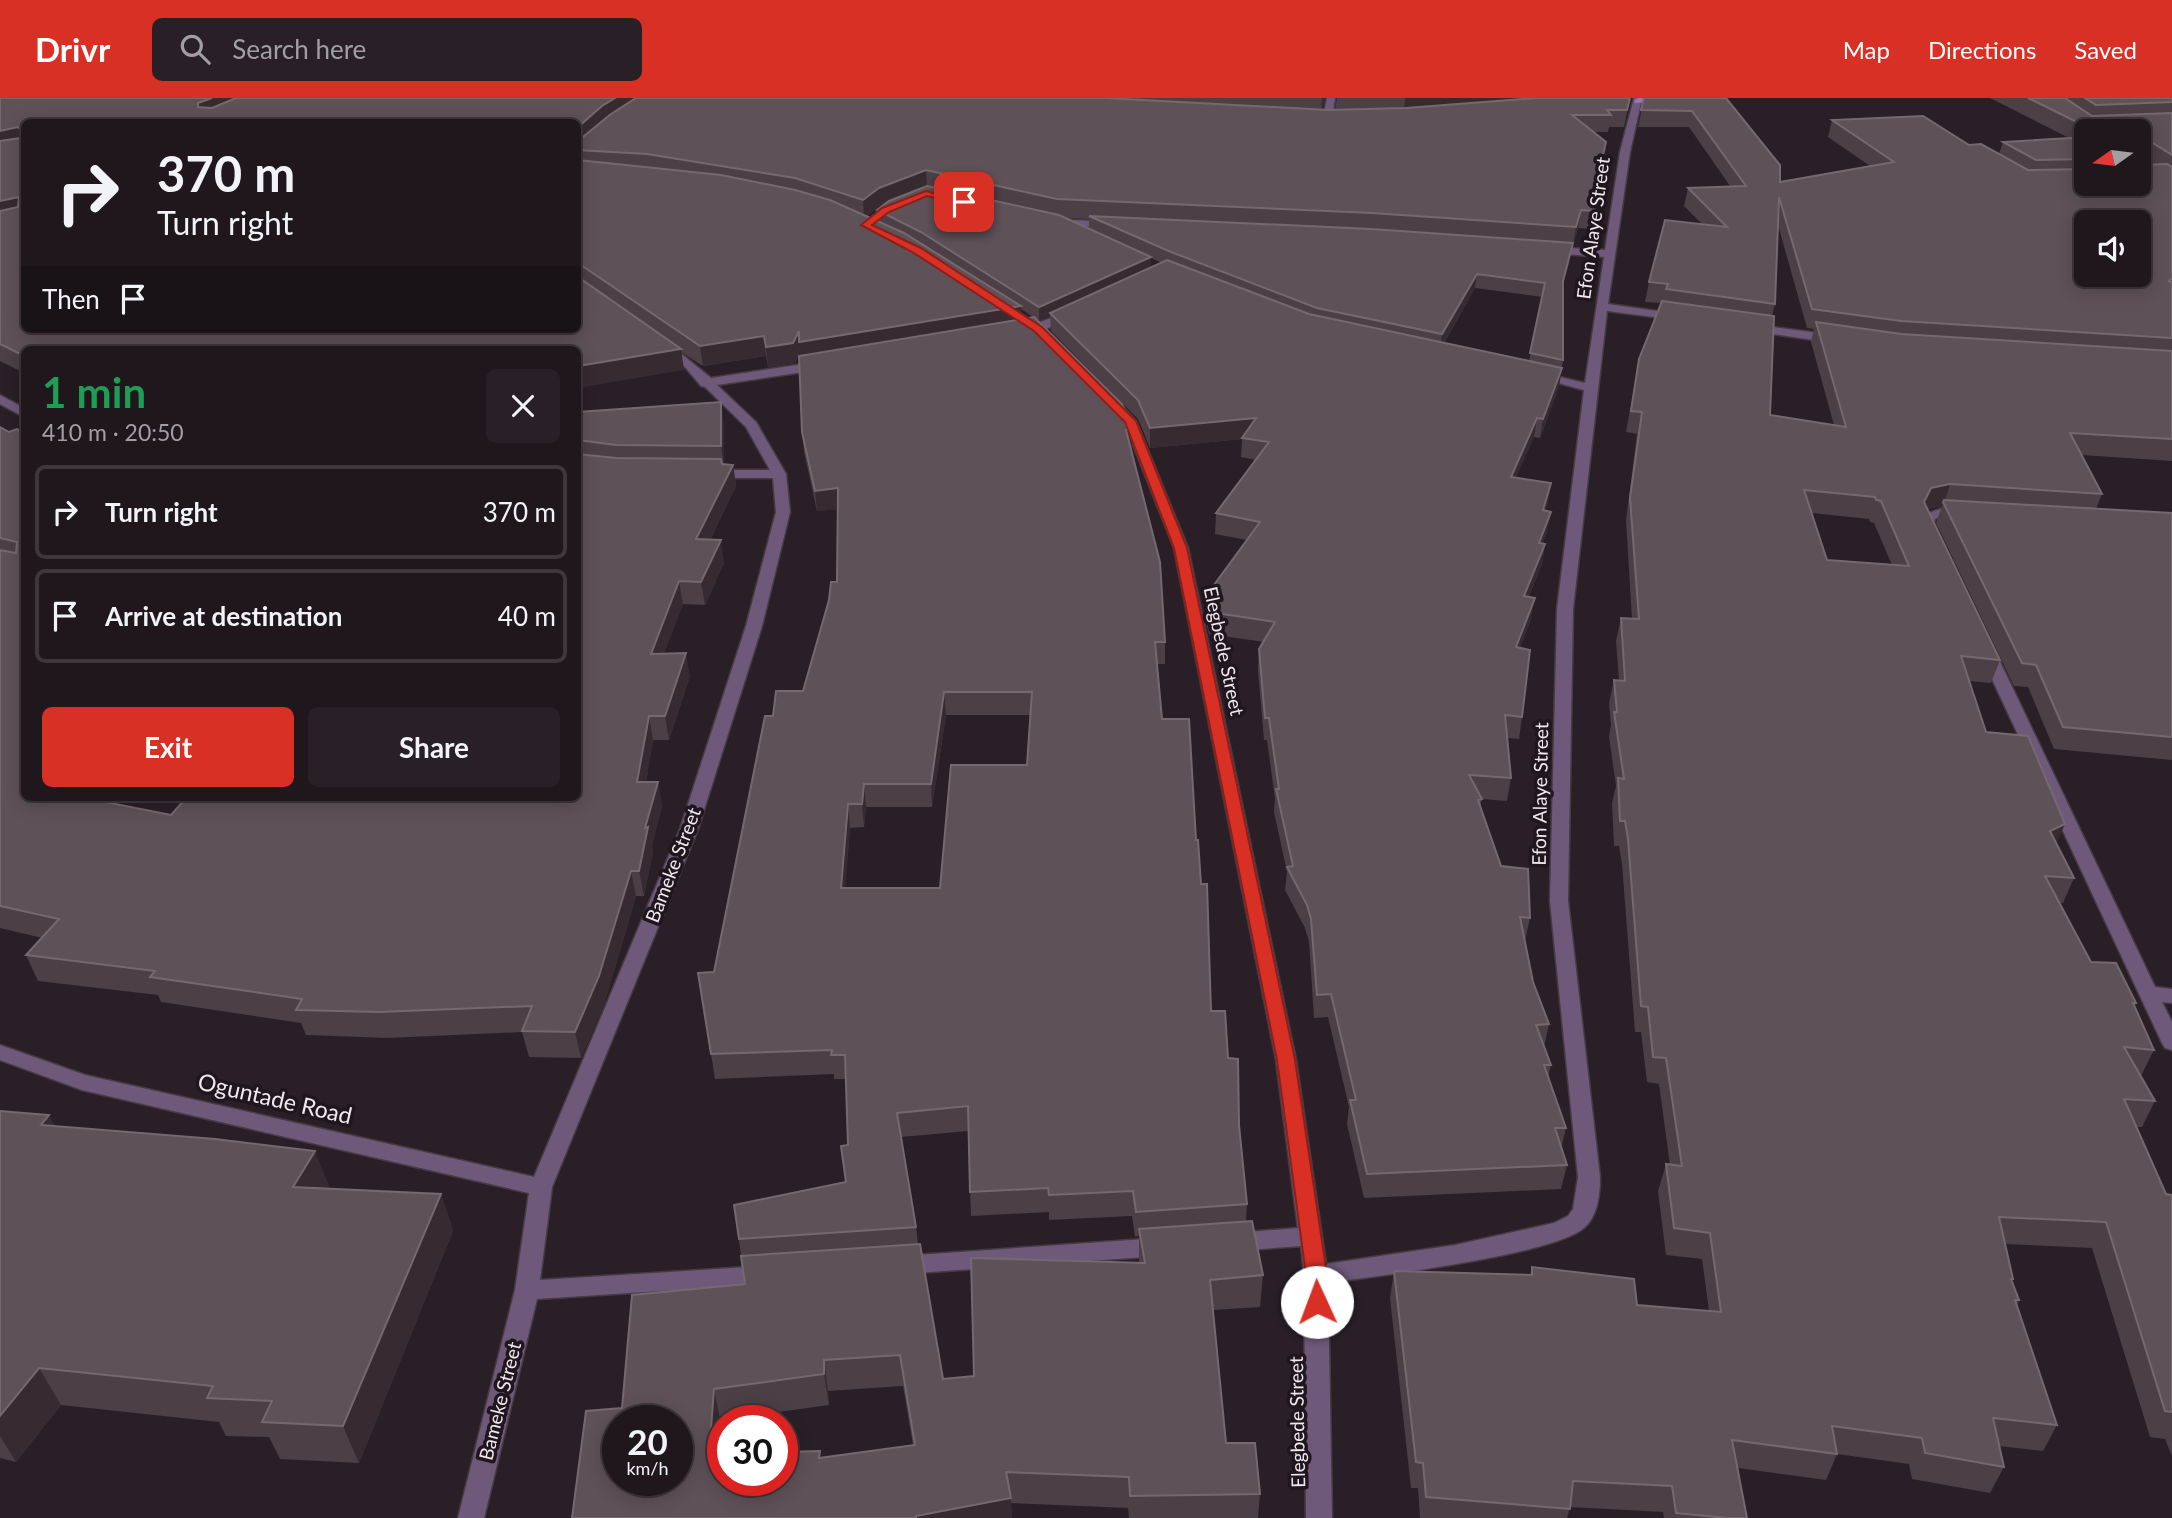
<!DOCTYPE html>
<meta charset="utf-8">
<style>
:root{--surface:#20171d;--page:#282026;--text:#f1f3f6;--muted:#a29fa4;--line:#3d363b;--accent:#d93025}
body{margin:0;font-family:Lato,sans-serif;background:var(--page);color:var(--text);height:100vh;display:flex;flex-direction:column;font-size:26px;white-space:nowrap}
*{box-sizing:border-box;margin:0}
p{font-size:23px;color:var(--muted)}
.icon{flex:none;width:38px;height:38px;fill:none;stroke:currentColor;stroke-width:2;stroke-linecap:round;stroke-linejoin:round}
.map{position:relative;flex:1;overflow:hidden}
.drawer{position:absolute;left:21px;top:248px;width:560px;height:455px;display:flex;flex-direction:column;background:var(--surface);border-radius:10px;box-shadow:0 4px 18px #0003,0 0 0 2px var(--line)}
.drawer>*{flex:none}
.guide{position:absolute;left:21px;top:21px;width:560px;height:214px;border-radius:10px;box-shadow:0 4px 18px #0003,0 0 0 2px var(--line);background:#20171d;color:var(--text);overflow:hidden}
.needle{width:46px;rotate:256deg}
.tools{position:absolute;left:2074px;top:21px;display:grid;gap:14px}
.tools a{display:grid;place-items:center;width:77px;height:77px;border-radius:10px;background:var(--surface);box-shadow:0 4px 18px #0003,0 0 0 2px var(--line);font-size:35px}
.speed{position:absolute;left:602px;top:1307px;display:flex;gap:14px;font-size:35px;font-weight:700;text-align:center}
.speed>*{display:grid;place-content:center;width:91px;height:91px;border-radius:50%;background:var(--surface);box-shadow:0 4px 18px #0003,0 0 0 2px var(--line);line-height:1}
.speed small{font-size:18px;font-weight:400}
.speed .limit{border:10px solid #d22;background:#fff;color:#111}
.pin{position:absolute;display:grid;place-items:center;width:60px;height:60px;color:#fff;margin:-30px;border-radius:14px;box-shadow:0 4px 10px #0006}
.me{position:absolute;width:77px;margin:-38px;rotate:358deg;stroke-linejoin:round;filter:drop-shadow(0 0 5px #0008)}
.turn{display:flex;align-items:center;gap:24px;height:147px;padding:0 21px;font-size:32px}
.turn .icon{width:91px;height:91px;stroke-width:2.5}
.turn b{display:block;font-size:49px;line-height:60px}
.then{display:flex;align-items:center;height:66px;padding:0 21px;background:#0003;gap:14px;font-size:26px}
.round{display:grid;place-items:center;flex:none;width:74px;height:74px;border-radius:10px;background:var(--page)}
.headline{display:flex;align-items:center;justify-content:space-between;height:119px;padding:0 21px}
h1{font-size:42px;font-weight:700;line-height:52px;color:#1e9e55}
.cta{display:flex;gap:14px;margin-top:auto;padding:14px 21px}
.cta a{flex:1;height:80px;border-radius:10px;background:var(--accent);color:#fff;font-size:28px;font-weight:700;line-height:80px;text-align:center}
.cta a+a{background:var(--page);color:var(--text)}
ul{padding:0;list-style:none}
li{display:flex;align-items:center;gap:21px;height:94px;margin:0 14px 10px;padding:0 7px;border:4px solid var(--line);border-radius:10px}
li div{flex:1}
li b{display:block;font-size:26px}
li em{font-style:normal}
header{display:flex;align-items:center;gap:42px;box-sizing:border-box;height:98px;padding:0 35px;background:var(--accent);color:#fff}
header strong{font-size:33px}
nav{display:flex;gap:38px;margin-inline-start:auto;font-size:24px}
.search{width:490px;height:63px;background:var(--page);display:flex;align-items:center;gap:18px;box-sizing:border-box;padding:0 24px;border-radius:10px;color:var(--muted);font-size:26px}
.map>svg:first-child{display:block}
</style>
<header>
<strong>Drivr</strong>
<div class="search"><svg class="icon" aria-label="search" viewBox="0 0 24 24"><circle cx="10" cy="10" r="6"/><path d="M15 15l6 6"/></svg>Search here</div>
<nav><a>Map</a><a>Directions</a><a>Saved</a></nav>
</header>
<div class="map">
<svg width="2172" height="1420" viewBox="0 0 2172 1420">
<rect width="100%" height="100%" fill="#2a1f27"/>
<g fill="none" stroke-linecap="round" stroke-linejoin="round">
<g stroke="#463b43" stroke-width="3">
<g id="street">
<polygon points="1327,0 1335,0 1332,23 1327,26 1322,23"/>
<path d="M1634 0H1642L1630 54 1608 206 1678 216 1684 219 1678 222 1607 213 1573 511 1568 803 1600 1079C1600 1096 1598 1117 1585 1129 1556 1157 1375 1178 1328 1185L1332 1420H1306L1304 1177 1301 1148 1234 1153 1226 1150 1223 1144 1226 1138 1234 1135 1298 1130 1276 962 1174 450 1124 324 1105 303 1111 299 1115 300 1136 323 1188 450 1296 962 1326 1166 1455 1147 1554 1125 1568 1118 1573 1111 1578 1079 1550 803 1557 511 1584 292 1532 278 1538 274 1585 285 1604 159 1550 155 1545 152 1550 149 1605 152 1620 54Z"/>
<polygon points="1054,121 1113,124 1118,127 1113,130 1050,126 1050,122"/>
<polygon points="1072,212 1078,215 1076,217 1042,233 1020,238 1014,234"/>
<polygon points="1750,226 1834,237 1840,241 1834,245 1746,232 1746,228"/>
<polygon points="660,245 668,245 711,280 823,263 829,267 823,271 717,287 756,324 786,376 790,414 762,528 698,731 552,1089 540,1182 766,1168 774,1170 778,1177 774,1184 766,1186 537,1201 484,1420 458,1420 515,1192 529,1095 82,992 0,962 0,947 85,977 534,1079 680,731 746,528 776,414 773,380 713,380 706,376 713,372 770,372 746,329 705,289 701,288 685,269 660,251"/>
<polygon points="0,297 24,310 24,319 0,306"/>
<polygon points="1943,410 1963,411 1970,415 1963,419 1936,420 1933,425 1939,438 1932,442 1927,441 1919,425 1923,417"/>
<polygon points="1986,546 1994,551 2155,889 2172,891 2172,905 2162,904 2172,924 2172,952 2165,950 2162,945 1978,551"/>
<polygon points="1160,1140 1168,1143 1171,1149 1168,1155 1160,1158 902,1176 894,1174 890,1167 894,1160 902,1158"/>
</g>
</g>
<g stroke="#463b43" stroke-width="3">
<polygon id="secondary" points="1638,0 1674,0 1670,3 1635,5 1634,3"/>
</g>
<use href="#street" fill="#6f597a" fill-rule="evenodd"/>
<use href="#secondary" fill="#9a77ac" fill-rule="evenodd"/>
</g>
<g fill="#4c3f45" fill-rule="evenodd">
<path d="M0 0H1325L1322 12H1335L1337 0H1630L1624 29H1609L1608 34H1593L1603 62 1597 84 1591 131 1578 130 1573 147H1572L1563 188V262L1559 289 1540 340 1534 339 1516 379 1548 405 1545 413 1547 434 1543 445 1545 446 1542 466 1529 498 1531 521 1520 550 1522 619 1519 641 1507 640 1511 680 1507 703 1482 701 1480 709 1501 768 1530 820 1525 843 1533 884 1549 926 1544 949 1551 967 1548 979 1566 1030 1561 1051 1567 1067 1561 1091 1364 1100 1347 1026 1349 1009 1328 919 1314 920 1309 844 1305 830 1285 792 1287 774 1274 714 1275 701 1267 642H1264L1258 573 1259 551 1264 544 1209 536 1205 519 1206 498 1247 442 1215 436 1216 415 1256 362 1241 359 1242 341 1150 350 1138 321 1051 233 1050 218 1039 223 1035 220 1132 331 1131 351 1165 544V566H1157L1162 621 1196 742 1201 786 1211 913 1228 960 1239 1027 1247 1106 1246 1124 1263 1177 1260 1209 1213 1212 1226 1345 1260 1396 1258 1420H1129L1128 1410 1011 1405 1012 1420H572L622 1310 745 1186 734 1107 846 1084 848 1047 846 981H834V976L715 981 711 956 714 874 773 618 803 593 837 484 838 411 817 413 804 354 802 334 800 254 795 265 768 269 766 258 703 268 681 254 684 272 578 252H24V275L0 263ZM24 24H578V231H415L417 234H410ZM888 105 877 112 878 123 867 118 880 108ZM1064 120 1089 121V131ZM1151 160 1162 165 1151 170ZM1475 190 1542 199 1529 263 1444 245ZM1021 211 1033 219 1021 221ZM946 617H1030L1027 667 940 790H845L850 730 864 729 866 709H932ZM968 1033 971 1118 1049 1114V1122L1132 1118 1135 1139 1139 1138V1165L974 1278 943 1281 918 1146 916 1129 901 1039ZM903 1288 913 1347 821 1360 718 1356 720 1322 829 1307 828 1293Z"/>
<path d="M1644 0H1726L1780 84 1870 68 1828 39 1832 22 1969 47 1999 56 2003 44 2069 40 1990 0H2172V363L2082 357 2102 396 2096 411 2172 415V662L2054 651 2028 589 2014 588 1936 425 1942 408 1927 411 2000 562 1991 585 1969 583 1986 634 2057 746 2074 780 2063 805H2060L2091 864 2136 905 2135 908 2154 952 2141 978 2155 1003 2142 1029H2136L2166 1096 2172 1097V1358L2165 1341 2150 1339 2092 1150 2005 1146 2013 1181 2012 1183 2019 1202 2017 1207 2057 1327 2043 1353 1999 1348 2004 1369 1990 1395 1912 1381 1909 1366 1837 1356 1826 1382 1738 1370 1747 1420H1664L1663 1414 1570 1409 1567 1420H1420L1418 1390H1411L1390 1200 1394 1173 1530 1177 1532 1169 1637 1207 1709 1213 1702 1161 1666 1157 1658 1093 1666 1066 1670 1067 1659 986 1647 984 1641 934H1635L1622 766 1619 748H1614L1612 705 1616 688 1609 638 1611 627 1609 605 1614 582H1619L1616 543 1621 520 1632 521 1626 422 1637 336 1626 334 1639 261 1661 205 1645 204 1649 184 1702 126 1684 108 1688 90 1730 88 1689 29H1638ZM2086 33H2138L2086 86ZM2148 63 2155 67H2147ZM1778 127 1807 230 1814 231 1811 244 1834 327 1770 317 1772 218 1775 206ZM1812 415 1869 421 1870 424 1874 425 1892 467 1827 462Z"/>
<polygon points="578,314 724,325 724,366 733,367 736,388 710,442 724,465 705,507 683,506 664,555 690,578 669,642 653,642 646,684 658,684 662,708 652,747 653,754 644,798 636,798 605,904 581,960 529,959 522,934 388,940 306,937 301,925 161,904 158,897 38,883 26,857 42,840 0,830 0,329 9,334 24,336 24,700 171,717 578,700"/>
<polygon points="0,1013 49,1017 55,1029 330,1091 441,1096 453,1133 359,1365 280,1361 269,1339 226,1338 219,1324 61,1307 16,1364 0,1360"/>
</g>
<g fill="#372a31">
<polygon points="212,0 260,0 203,24 198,9 198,5"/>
<polygon points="615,0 644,0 578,48 578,29 602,8"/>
<polygon points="1322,0 1325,0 1321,17"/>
<polygon points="1405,0 1604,0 1404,15"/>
<polygon points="18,29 24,46 0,51 0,33"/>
<polygon points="2151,57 2144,74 2138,75 2142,58"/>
<polygon points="926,72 927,89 880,108 864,120 863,102 879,90"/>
<polygon points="19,99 24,114 0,122 0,103"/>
<polygon points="1581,112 1578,130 1573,147 1576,129"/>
<polygon points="1573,145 1570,159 1561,198 1563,183"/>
<polygon points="1151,159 1151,173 1050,215 1050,218 1039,223 1039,209"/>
<polygon points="1477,176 1475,190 1440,251 1442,236"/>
<polygon points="1021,208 1021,228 801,264 800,254 795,265 768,269 766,249 799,233"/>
<polygon points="764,238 766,258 703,268 700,248"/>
<polygon points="681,251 684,272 578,290 578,268"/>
<polygon points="1562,270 1559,289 1540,340 1543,321"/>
<polygon points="721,304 724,325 724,369 721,348"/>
<polygon points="1256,320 1242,341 1150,350 1150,330"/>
<polygon points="1537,320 1534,339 1508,398 1511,379"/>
<polygon points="1132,331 1132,351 1126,352 1126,332"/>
<polygon points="721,361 724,383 733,367 736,388 699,464 696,441"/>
<polygon points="1551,385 1548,405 1540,433 1543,412"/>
<polygon points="1950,386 1944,406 1943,404 1942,408 1924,411 1924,404 1931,390"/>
<polygon points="838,390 840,411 817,413 815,393"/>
<polygon points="1551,414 1547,434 1536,465 1539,445"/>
<polygon points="721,442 724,465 705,507 701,484"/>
<polygon points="1545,446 1542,466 1520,519 1524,498"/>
<polygon points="679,483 683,506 655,579 651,556"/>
<polygon points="1535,500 1531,521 1512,571 1516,549"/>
<polygon points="686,555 690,578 669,642 665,618"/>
<polygon points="944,594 946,617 932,709 931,686"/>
<polygon points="649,618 653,642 642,709 637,684"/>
<polygon points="658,684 662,708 652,747 653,754 644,798 639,773 645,730"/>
<polygon points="864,686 866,709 864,729 862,706"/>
<polygon points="848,706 850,730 843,813 841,790"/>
<polygon points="2065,726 2054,751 2050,733"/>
<polygon points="631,773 636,798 605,904 581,960 575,934"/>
<polygon points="49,1017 68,1055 41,1027"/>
<polygon points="315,1053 330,1090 293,1089"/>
<polygon points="441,1096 453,1133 359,1365 343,1328"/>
<polygon points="824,1262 828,1293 829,1307 824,1276"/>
<polygon points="39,1270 61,1307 16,1364 0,1338 0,1318"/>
<polygon points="714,1291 720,1322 715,1387 709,1356"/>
<polygon points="1011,1400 1012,1420 916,1420 916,1418"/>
</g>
<g fill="#5e5157" stroke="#75696f" stroke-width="2" fill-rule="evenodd">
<polygon points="0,0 212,0 198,5 198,9 212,10 236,0 615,0 602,8 578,29 578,24 24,24 24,231 408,231 410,234 427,234 427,231 578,231 578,179 681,251 578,268 578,252 24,252 24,258 0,246 0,113 18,109 19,99 0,103 0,43 20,40 21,32 18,29 0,33"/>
<polygon points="636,0 1106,0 1328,12 1406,10 1536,0 1630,0 1627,12 1607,12 1611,17 1572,17 1606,44 1599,74 1594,113 1581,112 1576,129 1372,115 1057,101 926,72 879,90 863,102 795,80 647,56 578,52 578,43 611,16"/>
<path d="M1644 0H1726L1780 67V84L1894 64 1832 22 1923 18 1969 47 1981 46 2028 72 2086 71V86H2138V33H2095L2028 0H2065L2092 18 2172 15V57L2145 40H2142L2141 50 2151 57 2142 58V67L2167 66 2172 69V180L2169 183 2172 184V240L1901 223 1812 211 1779 99 1775 206 1666 191 1668 186 1649 184 1665 122 1727 129 1688 90 1746 88 1692 13 1641 12ZM2086 124H2138V177H2086Z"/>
<polygon points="2085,0 2172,0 2172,4 2096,7"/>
<polygon points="2086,39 2086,61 2036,62 2003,44"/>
<polygon points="578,62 721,77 795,92 830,102 904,135 1021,208 799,244 799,233 793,245 766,249 764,238 700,248 578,165"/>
<polygon points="927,88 1059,117 1151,159 1039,209 921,134 877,112 889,103"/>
<polygon points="1089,118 1371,131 1573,145 1563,183 1563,262 1530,255 1545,185 1477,176 1442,236 1317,210 1171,154"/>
<polygon points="1167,162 1309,216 1562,270 1543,321 1537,320 1511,379 1551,385 1543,412 1551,414 1539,445 1545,446 1524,498 1535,500 1516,549 1530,552 1522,619 1505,617 1511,680 1469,677 1482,701 1478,702 1501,768 1528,771 1530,820 1520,819 1533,884 1549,926 1536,927 1551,967 1544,967 1566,1030 1555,1030 1567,1067 1367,1076 1350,1002 1356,1002 1331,896 1317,897 1311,821 1307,807 1287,769 1293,768 1276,691 1279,691 1269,620 1265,620 1259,551 1275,524 1210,514 1206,498 1260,424 1216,415 1269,344 1242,340 1256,320 1150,330 1138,302 1050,215"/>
<path d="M1662 203 1774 218 1770 317 1846 329 1816 224 1901 236 2172 253V341L2070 335 2102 396 1950 386 1931 390 1924 404 2000 562 1961 558 1986 634 2028 638 2065 726 2050 733 2074 780 2045 778 2091 864 2116 865 2136 905H2133L2154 952 2124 949 2155 1003 2124 1001 2166 1096 2172 1097V1314L2165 1313 2106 1124 1999 1119 2013 1181H2011L2019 1202H2015L2057 1327 1993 1320 2004 1369 1925 1355 1922 1340 1832 1328 1837 1356 1732 1342 1747 1420H1727L1676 1415 1672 1388 1573 1383 1570 1411 1426 1399 1423 1365 1416 1364 1394 1173 1532 1177V1169L1634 1181 1637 1207 1721 1214 1710 1135 1674 1130 1666 1066 1682 1068 1666 960 1653 959 1648 909 1641 908 1628 741 1625 723H1620L1618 680 1624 681 1614 614H1617L1614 582 1625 583 1621 520 1639 521 1630 400 1642 314 1631 313 1639 261ZM1804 392 1875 399 1876 402 1881 403 1909 468 1827 462Z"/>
<path d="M1034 219 1122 306 1132 331 1126 332 1160 464 1165 544H1155L1162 621H1189L1196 742H1198L1201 786H1207L1211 913H1225L1228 960 1238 961 1239 1027 1247 1106 1136 1114 1133 1093 1049 1097 1048 1090 970 1094 968 1008 897 1015 916 1129 739 1141 734 1107 846 1084 841 1048 848 1047 845 957H831L832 952 711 956 698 875 714 874 765 618H773L776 593H803L829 502 831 484H837L838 390 815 393 802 334 799 258ZM944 594H1032L1027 667H951L940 790H841L848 706H862L864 686H931Z"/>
<polygon points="721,304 721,348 616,347 578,342 578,314"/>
<polygon points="0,329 9,334 17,331 24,336 24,700 85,700 171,717 186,700 578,700 578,356 616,360 721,361 722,366 733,367 696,441 721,442 701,484 679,483 651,556 686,555 665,618 649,618 637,684 658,684 645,730 648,729 639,773 631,773 599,878 575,934 522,933 532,908 379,914 296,912 302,901 150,879 155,873 26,857 59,821 0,808 0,452 16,455 17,444 0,440"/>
<polygon points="1944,402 2172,415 2172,639 2063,629 2036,567 2022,565 1943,404"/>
<polygon points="0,1013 49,1017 41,1027 215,1041 315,1053 293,1089 441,1096 343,1328 262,1324 272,1303 207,1300 213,1288 39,1270 0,1318"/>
<path d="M1252 1123 1263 1177 1210 1182 1226 1345H1255L1260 1396 1130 1398 1129 1379 1006 1374 1011 1400 916 1418V1420H572L586 1313 622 1310 632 1197 745 1186 741 1158 920 1146 943 1281 974 1278 971 1160 1145 1165 1139 1131ZM900 1257 915 1347 819 1360 820 1353 782 1354V1382H723V1356H709L714 1291 824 1276V1262ZM618 1323H677V1382H618Z"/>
</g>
<polygon fill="#d93025" stroke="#8d1f18" stroke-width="2" points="926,93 968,104 964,107 927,98 889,114 872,127 921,150 1042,229 1136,323 1187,450 1295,962 1327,1177 1327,1204 1324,1210 1317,1213 1309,1210 1306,1204 1306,1177 1277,962 1174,450 1125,324 1034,233 914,155 861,127 882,110"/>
<g text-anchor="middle" stroke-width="7" stroke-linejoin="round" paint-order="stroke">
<g font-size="19" fill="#f0e8ee" stroke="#20161e">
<text transform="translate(1593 130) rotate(-82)" y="7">Efon Alaye Street</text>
<text transform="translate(1224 553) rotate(78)" y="7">Elegbede Street</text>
<text transform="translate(1540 696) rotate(-89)" y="7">Efon Alaye Street</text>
<text transform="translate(673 767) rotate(-69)" y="7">Bameke Street</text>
<text transform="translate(500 1303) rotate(-76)" y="7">Bameke Street</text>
<text transform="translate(1297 1324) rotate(-91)" y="7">Elegbede Street</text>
</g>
<g font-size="23" fill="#f0e8ee" stroke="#20161e">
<text transform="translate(275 1001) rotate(13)" y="8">Oguntade Road</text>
</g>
</g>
</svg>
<div class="tools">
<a><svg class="needle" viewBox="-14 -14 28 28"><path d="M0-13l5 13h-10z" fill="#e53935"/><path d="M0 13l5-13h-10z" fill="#a29fa4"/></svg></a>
<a><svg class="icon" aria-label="sound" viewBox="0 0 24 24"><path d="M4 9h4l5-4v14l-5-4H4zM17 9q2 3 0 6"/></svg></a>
</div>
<div class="speed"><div>20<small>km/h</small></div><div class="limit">30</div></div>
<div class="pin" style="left:964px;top:104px;background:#d93025"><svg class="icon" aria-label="arrive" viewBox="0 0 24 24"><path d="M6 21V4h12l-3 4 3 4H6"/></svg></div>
<svg class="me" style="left:1317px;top:1204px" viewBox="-20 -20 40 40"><circle r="19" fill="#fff"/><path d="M0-13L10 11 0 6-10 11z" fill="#d93025"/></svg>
<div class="guide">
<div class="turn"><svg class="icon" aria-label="right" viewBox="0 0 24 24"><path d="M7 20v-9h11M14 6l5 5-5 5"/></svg><div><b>370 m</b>Turn right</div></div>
<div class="then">Then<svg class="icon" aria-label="arrive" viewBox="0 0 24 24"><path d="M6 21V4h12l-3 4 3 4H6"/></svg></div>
</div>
<section class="drawer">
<div class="headline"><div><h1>1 min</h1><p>410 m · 20:50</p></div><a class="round"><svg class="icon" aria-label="close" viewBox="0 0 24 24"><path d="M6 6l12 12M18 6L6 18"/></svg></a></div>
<ul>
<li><svg class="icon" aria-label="right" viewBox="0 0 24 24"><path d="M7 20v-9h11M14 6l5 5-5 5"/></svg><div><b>Turn right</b></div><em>370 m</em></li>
<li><svg class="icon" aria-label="arrive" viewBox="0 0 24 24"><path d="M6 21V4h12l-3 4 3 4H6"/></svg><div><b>Arrive at destination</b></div><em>40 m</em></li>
</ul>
<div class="cta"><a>Exit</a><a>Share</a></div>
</section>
</div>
